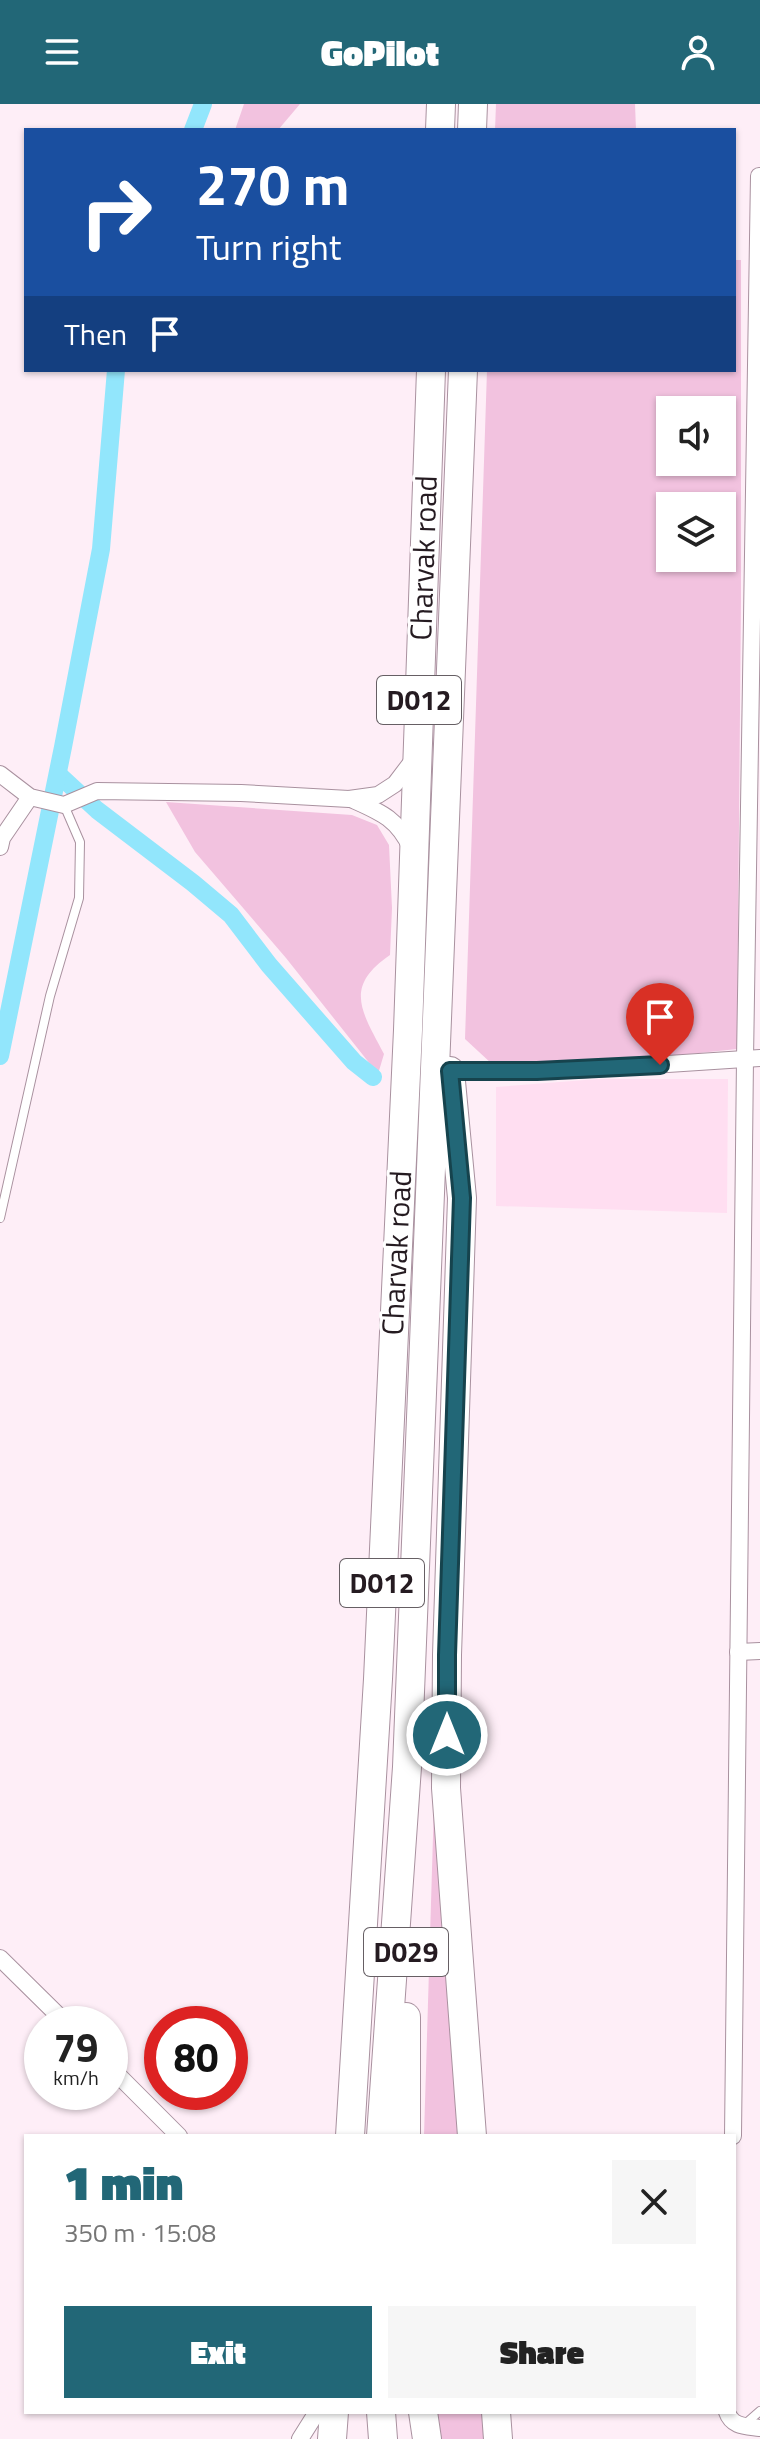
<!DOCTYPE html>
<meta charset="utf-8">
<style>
:root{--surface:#fff;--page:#f6f6f6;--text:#222;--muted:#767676;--accent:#226777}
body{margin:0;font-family:"Titillium Web",sans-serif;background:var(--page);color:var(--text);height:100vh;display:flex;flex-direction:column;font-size:30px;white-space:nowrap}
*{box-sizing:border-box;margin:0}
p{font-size:26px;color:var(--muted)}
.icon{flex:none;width:44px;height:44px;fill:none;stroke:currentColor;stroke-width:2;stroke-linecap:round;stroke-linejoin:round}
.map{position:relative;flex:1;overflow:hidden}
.sheet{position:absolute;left:24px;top:2030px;width:712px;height:280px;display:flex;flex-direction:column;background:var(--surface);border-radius:0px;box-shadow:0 2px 6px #0004}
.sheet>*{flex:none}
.banner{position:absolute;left:24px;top:24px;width:712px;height:244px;border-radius:0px;box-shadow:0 2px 6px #0004;background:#1a4fa0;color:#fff;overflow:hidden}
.controls{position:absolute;left:656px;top:292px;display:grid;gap:16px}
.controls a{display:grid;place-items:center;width:80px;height:80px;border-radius:0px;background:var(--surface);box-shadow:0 2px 6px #0004;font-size:40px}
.speed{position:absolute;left:24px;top:1902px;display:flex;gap:16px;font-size:40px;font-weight:700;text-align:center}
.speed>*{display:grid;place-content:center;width:104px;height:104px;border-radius:50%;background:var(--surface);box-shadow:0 2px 6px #0004;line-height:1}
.speed small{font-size:20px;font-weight:400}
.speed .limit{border:12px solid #d22;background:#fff;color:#111}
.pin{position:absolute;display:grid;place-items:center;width:68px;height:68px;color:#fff;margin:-82px -34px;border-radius:50% 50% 50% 0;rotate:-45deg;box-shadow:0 0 8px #0007}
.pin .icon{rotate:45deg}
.me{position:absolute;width:88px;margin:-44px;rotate:0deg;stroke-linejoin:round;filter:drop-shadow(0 0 6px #0008)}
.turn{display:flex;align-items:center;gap:28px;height:168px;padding:0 40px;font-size:36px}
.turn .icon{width:104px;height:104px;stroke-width:2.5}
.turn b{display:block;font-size:56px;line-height:68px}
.then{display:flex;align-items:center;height:76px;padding:0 40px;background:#0003;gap:16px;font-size:30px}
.round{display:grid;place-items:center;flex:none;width:84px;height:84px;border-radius:0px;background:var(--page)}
.summary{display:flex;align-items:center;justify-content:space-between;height:136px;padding:0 40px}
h1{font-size:48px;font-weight:800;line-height:60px;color:var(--accent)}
.primary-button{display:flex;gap:16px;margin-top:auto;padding:16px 40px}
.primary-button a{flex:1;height:92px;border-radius:0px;background:var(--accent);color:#fff;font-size:32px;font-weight:800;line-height:92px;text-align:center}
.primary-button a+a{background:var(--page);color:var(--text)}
header{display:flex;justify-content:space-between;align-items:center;height:104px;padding:0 40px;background:var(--accent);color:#fff;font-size:36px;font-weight:800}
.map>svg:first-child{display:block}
</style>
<header><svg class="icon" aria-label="menu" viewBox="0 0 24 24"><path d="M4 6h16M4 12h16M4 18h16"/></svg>GoPilot<svg class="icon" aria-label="person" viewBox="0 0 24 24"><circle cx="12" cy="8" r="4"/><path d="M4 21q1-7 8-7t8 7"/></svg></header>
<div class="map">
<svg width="760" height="2335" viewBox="0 0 760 2335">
<rect width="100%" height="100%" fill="#feeef7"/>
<polygon fill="#ffdef1" points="598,975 728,975 727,1109 496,1102 496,983"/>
<g fill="#f2c2df" fill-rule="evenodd">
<polygon points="244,0 300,0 278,26 235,26"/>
<polygon points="496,0 635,0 636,26 495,26"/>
<path d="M734 156H741V496L737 945 596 960H492L465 935 487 266H734ZM670 306H722V358H670ZM670 402H722V454H670Z"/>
<path d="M166 698 352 711 377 721 389 741 392 804 390 851C343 883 362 908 384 950L378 970 286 854 195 748Z"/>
<polygon points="434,1699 463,2032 424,2032"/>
<polygon points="437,2308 483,2308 485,2335 440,2335"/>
</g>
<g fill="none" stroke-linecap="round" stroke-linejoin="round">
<g stroke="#92e6fc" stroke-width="18">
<polyline points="193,26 203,0"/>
<polyline points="58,670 97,706 193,779 231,811 269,861 354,958 373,973"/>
<polyline points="0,952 63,643 101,445 116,266"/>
</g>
<g stroke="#a9919f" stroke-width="10">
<g id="service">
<polyline points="0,1114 50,892 79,794 80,738 64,701"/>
<polyline points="744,2321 760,2307"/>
</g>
</g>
<g stroke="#a9919f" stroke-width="18">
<g id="minor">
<polyline points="0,670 30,693 64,701 97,687 241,689 349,695 378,691 395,680 414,655"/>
<path d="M351 695C380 708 397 714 411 744"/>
<polyline points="0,743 2,734 30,693"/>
<polyline points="450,967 576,966 760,954"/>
<polyline points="738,1548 760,1547"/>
<polyline points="0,1854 67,1920"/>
<polyline points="110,1963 179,2032"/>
<polyline points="733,2032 745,955 759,72"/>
<path d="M727 2308C732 2323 746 2322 760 2324"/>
<polyline points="300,2335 317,2308"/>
</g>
</g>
<g stroke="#a9919f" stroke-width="30">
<g id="trunk">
<polyline points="440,26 441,0"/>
<polyline points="472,26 473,0"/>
<polyline points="450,967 462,1094 447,1551 446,1684 472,2032"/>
<polyline points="350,2032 378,1575 408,926 431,266"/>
<polyline points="381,2032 407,1663 463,266"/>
<polyline points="406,2032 406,1913"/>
<polyline points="381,2308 383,2335"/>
<polyline points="423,2308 427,2335"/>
<polyline points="496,2308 498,2335"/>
<polyline points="332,2335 334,2308"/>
</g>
</g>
<use href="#service" stroke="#fff" stroke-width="8"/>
<use href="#minor" stroke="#fff" stroke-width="16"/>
<use href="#trunk" stroke="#fff" stroke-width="28"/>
</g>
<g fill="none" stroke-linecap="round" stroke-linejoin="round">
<g stroke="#16434d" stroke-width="20">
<polyline id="route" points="447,1631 447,1551 462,1094 450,967 537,967 660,961"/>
</g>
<use href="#route" stroke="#226777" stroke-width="14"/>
</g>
<g text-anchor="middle" stroke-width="6" stroke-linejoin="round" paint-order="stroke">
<g fill="#fff" stroke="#665f64" stroke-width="2">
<rect x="377" y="572" width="84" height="48" rx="6"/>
<rect x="340" y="1455" width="84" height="48" rx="6"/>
<rect x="364" y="1824" width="84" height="48" rx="6"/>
</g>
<g font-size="28" font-weight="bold" fill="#251b21">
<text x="419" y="606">D012</text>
<text x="382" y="1489">D012</text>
<text x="406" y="1858">D029</text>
</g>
<g font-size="30" fill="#251b21" stroke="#fff">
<text transform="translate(424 454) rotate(-88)" y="10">Charvak road</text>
<text transform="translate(397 1149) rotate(-87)" y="10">Charvak road</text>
</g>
</g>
</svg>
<div class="controls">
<a><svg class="icon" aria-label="sound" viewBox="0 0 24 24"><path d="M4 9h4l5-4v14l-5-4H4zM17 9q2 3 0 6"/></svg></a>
<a><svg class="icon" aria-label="layers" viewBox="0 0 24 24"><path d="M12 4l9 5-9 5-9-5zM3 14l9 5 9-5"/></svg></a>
</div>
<div class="speed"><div>79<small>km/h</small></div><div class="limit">80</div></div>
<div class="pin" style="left:660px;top:961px;background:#d93025"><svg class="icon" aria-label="arrive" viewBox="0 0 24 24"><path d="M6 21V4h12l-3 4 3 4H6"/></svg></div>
<svg class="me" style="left:447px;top:1631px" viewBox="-20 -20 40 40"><circle r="17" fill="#226777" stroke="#fff" stroke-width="3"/><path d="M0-11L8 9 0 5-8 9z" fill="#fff"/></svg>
<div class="banner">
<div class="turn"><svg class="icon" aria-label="right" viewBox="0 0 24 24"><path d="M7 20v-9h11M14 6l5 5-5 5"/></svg><div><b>270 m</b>Turn right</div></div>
<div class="then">Then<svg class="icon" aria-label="arrive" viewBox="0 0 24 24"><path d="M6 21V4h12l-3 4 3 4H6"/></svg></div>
</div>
<section class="sheet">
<div class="summary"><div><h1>1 min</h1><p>350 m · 15:08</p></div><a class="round"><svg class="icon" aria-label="close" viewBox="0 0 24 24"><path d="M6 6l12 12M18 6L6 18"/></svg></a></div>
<div class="primary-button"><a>Exit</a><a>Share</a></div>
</section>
</div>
